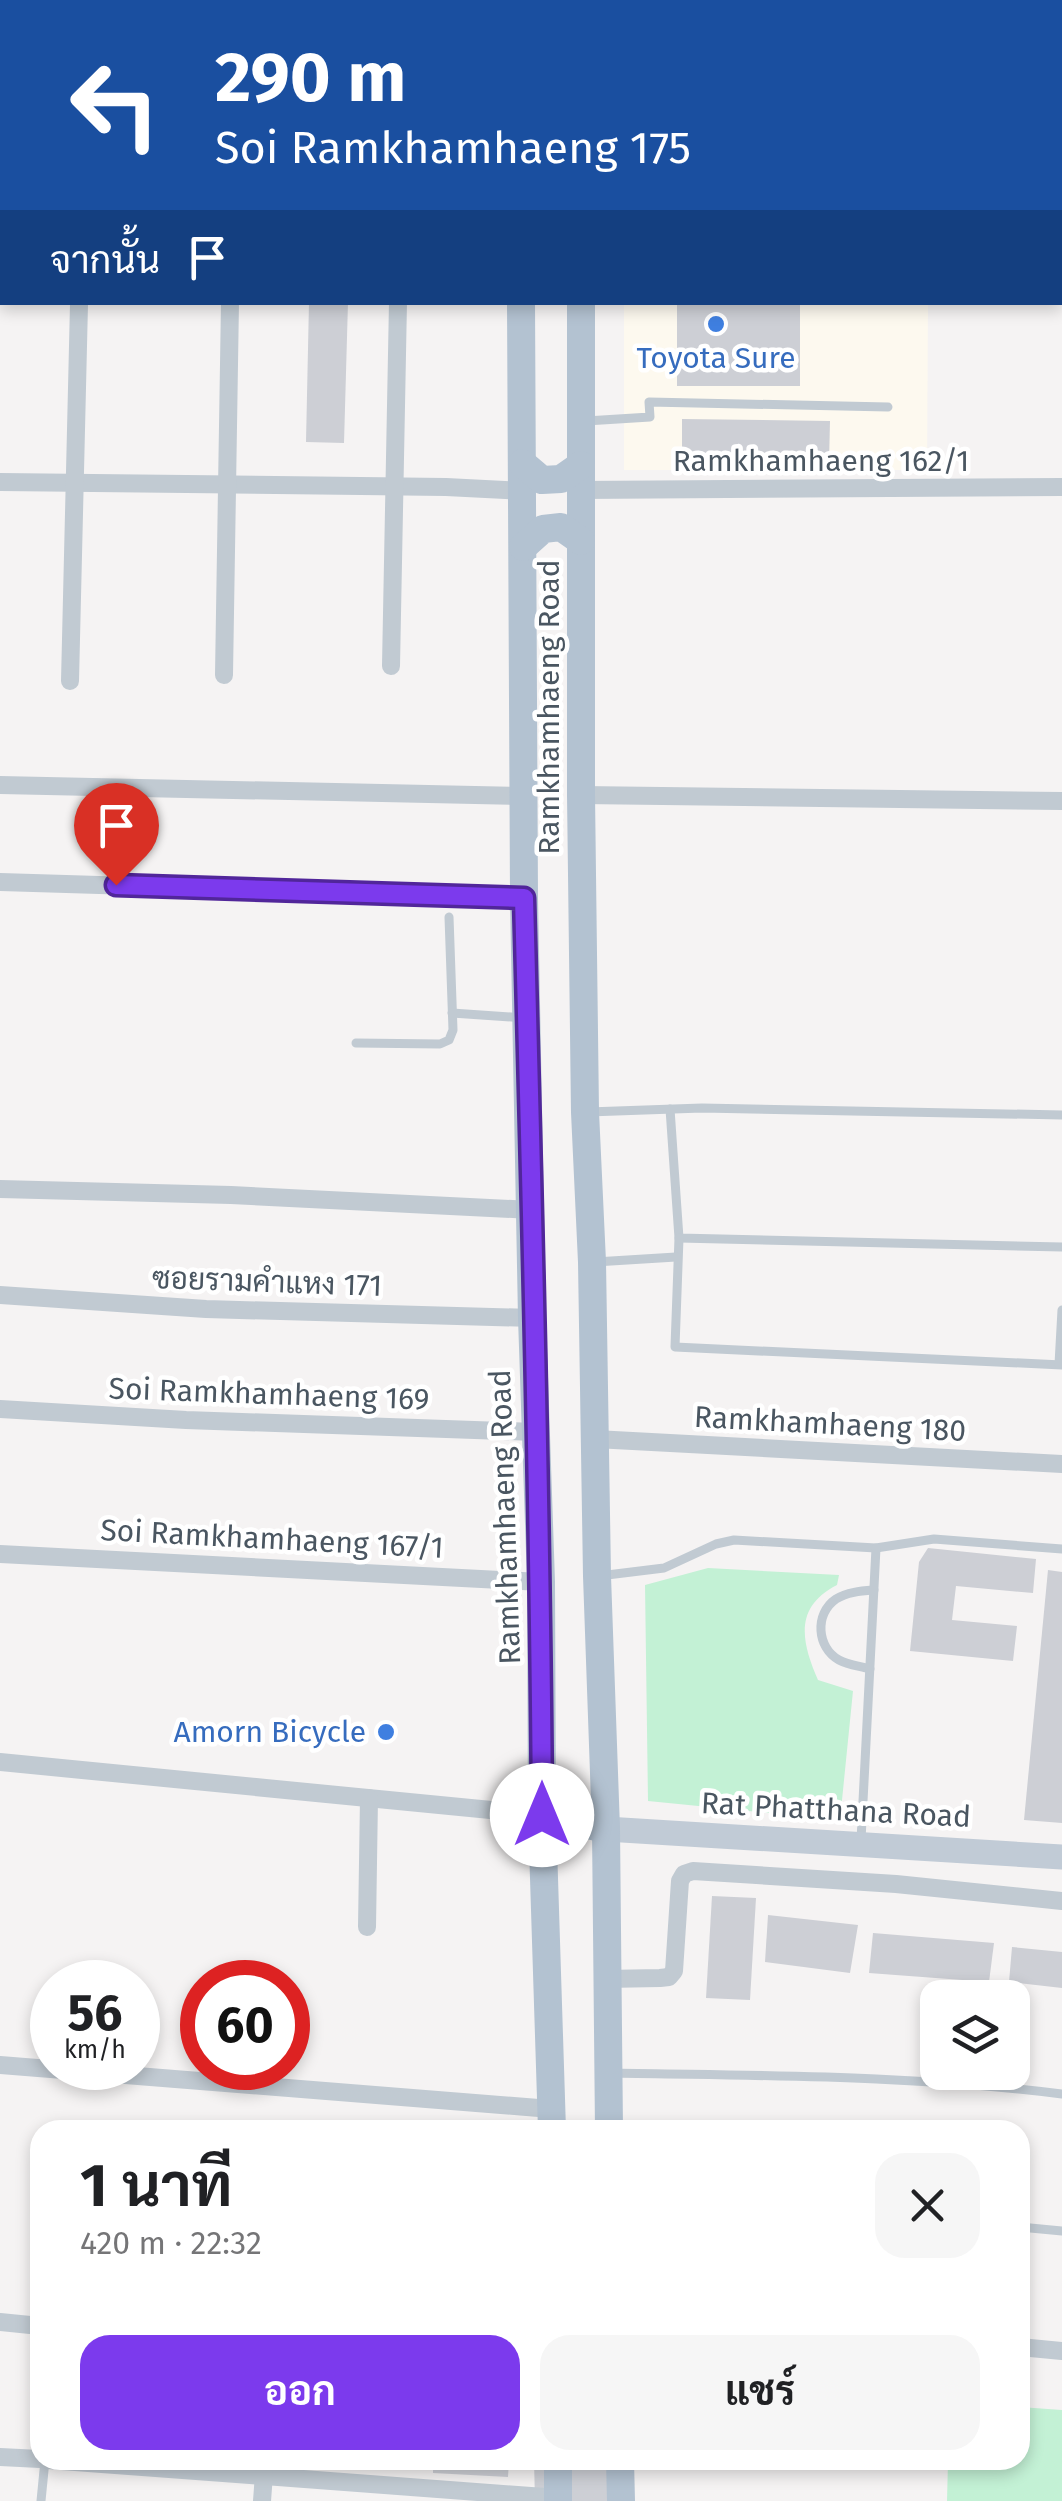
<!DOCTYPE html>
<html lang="th">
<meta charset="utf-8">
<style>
:root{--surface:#fff;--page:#f6f6f6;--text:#202124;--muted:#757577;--accent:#7c3aed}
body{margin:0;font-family:"Fira Sans",Sarabun,sans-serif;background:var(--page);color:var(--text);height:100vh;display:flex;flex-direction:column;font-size:38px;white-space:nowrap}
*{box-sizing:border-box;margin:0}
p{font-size:32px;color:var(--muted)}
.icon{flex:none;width:55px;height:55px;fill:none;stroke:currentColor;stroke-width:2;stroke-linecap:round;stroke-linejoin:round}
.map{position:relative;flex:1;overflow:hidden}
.side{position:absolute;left:30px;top:2120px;width:1000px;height:350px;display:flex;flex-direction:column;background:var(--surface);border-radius:30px;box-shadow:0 5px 15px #0003}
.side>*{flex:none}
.hud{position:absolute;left:0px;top:0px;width:1062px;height:305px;box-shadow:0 5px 15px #0003;background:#1a4fa0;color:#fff;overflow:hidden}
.tools{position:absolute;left:920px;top:1980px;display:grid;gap:20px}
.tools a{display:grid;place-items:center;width:110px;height:110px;border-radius:20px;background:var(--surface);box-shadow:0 5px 15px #0003;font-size:50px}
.speed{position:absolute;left:30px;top:1960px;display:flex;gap:20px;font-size:50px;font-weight:700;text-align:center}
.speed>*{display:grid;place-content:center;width:130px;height:130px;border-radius:50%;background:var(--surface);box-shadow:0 5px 15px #0003;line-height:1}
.speed small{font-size:25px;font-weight:400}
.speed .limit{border:15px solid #d22;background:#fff;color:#111}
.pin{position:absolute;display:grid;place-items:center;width:85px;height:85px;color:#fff;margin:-102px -42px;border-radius:50% 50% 50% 0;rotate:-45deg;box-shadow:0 0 10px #0007}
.pin .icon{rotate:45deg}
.me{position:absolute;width:110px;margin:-55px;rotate:0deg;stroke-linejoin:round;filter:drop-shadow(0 0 8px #0008)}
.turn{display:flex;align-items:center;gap:35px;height:210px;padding:0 50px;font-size:45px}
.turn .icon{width:130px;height:130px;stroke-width:2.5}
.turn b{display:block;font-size:70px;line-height:85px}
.then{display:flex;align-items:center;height:95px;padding:0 50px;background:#0003;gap:20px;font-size:38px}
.round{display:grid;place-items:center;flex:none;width:105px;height:105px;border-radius:30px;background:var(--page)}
.summary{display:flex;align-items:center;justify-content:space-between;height:170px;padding:0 50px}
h1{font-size:60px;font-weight:700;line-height:75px}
.button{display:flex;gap:20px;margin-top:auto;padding:20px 50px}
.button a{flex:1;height:115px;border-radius:30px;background:var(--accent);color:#fff;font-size:40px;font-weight:700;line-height:115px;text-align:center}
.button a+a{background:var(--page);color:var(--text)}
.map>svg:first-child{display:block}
</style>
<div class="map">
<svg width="1062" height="2501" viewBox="0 0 1062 2501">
<rect width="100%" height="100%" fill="#f5f3f3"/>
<polygon fill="#fdf9ef" points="624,303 928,303 927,470 624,470"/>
<g fill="#c3f1d5">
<path d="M708 1568 839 1575 837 1585C794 1607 801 1641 818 1680L853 1691 840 1820 648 1801 645 1585Z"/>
<polygon points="1020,2407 1062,2410 1062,2501 947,2501 948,2462 878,2460 1020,2460"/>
</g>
<g fill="#cdcfd5">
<polygon points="309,302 348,302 344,443 306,442"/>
<rect x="677" y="302" width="123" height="84"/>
<polygon points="682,419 830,421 829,463 682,461"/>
<polygon points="928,1548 1036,1559 1033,1593 956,1586 952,1620 1017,1626 1013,1661 910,1651 919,1562"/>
<polygon points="1048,1570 1062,1572 1062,1823 1024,1820"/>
<polygon points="712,1896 756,1898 750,2000 706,1998"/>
<polygon points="768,1915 858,1925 850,1973 765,1962"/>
<polygon points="873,1933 994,1943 989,1982 869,1973"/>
<polygon points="1012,1947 1062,1952 1062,1988 1009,1982"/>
<polygon points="433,2460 509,2460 508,2477 433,2473"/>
<polygon points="534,2460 629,2460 630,2501 535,2501"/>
</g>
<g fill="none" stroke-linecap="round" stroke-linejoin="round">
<g stroke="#c1cad2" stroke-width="9">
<polyline points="586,421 650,417 649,402 888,407"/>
<polyline points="452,1013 525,1018"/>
<polyline points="356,1043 440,1044 449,1040 453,1030 449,917"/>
<polyline points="670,1109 679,1238 1062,1247"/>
<polyline points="588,1112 702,1108 1062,1115"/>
<polyline points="679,1238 675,1347 1062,1365"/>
<polyline points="595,1262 676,1257"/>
<polyline points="1059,1364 1062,1310"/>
<polyline points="599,1576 664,1568 716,1544 734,1540 876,1548 934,1539 1062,1549"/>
<path d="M870 1669C860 1666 848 1665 839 1660 817 1648 814 1614 836 1599 847 1592 861 1591 874 1590"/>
<polyline points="861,1840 876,1548"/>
<path d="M615 2073C764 2076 914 2075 1062 2094"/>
<polyline points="1020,2227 1062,2231"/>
<polyline points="41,2501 45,2460"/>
</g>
<g stroke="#c1cad2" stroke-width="18">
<polyline points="0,262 2,262"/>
<polyline points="0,482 446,487 523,491"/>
<polyline points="580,490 1062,487"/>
<polyline points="391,666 398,302"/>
<polyline points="224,675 230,302"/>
<polyline points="70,681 79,304"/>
<polyline points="0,785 523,796"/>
<polyline points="581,795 1062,801"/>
<polyline points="0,882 524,898"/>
<polyline points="0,1189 231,1195 532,1210"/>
<polyline points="0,1295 206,1309 532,1318"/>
<polyline points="0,1409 186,1420 535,1432"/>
<polyline points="595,1439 1062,1464"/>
<polyline points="0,1554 541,1582"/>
<polyline points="0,1762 542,1815"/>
<polyline points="367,1927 369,1798"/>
<polyline points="605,1979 660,1978 669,1977 674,1971 680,1881 684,1874 693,1871 896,1884 1062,1901"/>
<polyline points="0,2065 551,2109"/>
<polyline points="0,2322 40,2326"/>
<polyline points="1020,2347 1062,2351"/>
<polyline points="0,2457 40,2459"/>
<polyline points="48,2460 558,2498"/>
<polyline points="262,2501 264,2474"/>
</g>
<polyline stroke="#c1cbd6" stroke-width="25" points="606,1829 1062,1857"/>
<g stroke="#b3c2d1" stroke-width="28">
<polyline points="525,2 525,0"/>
<polyline points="583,2 583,0"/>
<polyline points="521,302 524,898 532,1318 541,1582 542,1815 552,2130"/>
<polyline points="581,302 581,795 585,1112 592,1262 597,1576 606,1829 609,2130"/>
<polyline points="522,463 542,480 561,479 581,465"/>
<polyline points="523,547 543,529 561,527 581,541"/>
<polyline points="542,1815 606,1829"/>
<polyline points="620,2460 621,2501"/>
<polyline points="558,2501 558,2460"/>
</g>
</g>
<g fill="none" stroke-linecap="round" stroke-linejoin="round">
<g stroke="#51269a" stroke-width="25">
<path id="route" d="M116 885 524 898C532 1204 540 1509 542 1815"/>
</g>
<use href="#route" stroke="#7c3aed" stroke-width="18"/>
</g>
<g fill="#3f7fe0" stroke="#fff" stroke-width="4">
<circle cx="716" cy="324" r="10"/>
<circle cx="386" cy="1732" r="10"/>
</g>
<g text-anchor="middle" stroke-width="9" stroke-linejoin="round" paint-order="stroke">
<g font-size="30" fill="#366cbe" stroke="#fff">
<text x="716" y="368">Toyota Sure</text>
<text x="366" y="1742" text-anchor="end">Amorn Bicycle</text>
</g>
<g font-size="30" fill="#4a5661" stroke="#fff">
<text x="821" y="471">Ramkhamhaeng 162/1</text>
<text transform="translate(549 707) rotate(-90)" y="10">Ramkhamhaeng Road</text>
<text transform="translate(267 1282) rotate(2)" y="10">ซอยรามคำแหง 171</text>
<text transform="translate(269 1394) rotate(2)" y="10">Soi Ramkhamhaeng 169</text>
<text transform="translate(830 1424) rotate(3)" y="10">Ramkhamhaeng 180</text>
<text transform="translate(505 1517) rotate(-92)" y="10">Ramkhamhaeng Road</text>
<text transform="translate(272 1539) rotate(3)" y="10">Soi Ramkhamhaeng 167/1</text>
<text transform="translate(836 1810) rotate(3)" y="10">Rat Phatthana Road</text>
</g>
</g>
</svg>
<div class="tools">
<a><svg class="icon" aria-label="layers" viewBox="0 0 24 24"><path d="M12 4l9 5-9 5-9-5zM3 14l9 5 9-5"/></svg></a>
</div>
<div class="speed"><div>56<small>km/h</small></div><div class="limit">60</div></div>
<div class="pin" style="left:116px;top:885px;background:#d93025"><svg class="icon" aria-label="arrive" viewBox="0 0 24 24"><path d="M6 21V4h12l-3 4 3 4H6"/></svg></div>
<svg class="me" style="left:542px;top:1815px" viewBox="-20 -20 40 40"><circle r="19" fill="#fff"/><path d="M0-13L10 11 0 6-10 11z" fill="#7c3aed"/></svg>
<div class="hud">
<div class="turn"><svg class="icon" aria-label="left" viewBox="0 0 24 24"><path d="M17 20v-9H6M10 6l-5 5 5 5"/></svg><div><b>290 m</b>Soi Ramkhamhaeng 175</div></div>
<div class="then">จากนั้น<svg class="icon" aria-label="arrive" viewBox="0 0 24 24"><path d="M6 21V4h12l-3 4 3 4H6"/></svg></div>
</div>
<section class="side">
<div class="summary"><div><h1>1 นาที</h1><p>420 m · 22:32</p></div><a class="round"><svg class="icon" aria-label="close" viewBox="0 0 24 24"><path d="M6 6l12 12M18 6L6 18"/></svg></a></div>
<div class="button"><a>ออก</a><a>แชร์</a></div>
</section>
</div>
